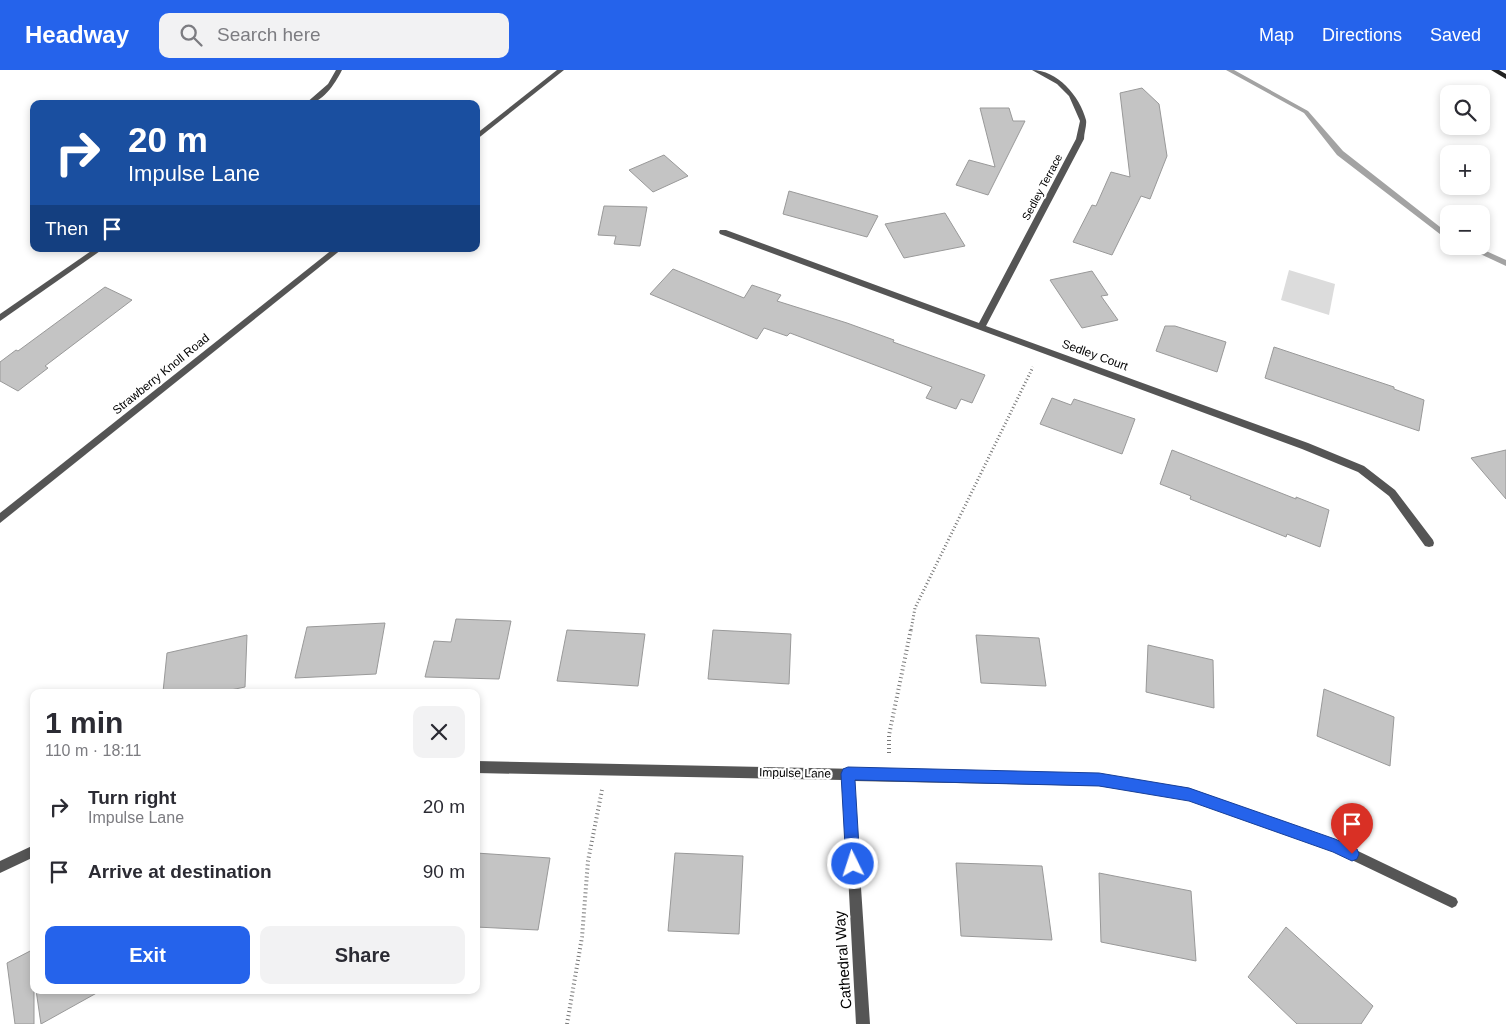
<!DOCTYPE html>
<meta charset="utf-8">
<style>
:root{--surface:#fff;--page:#f2f2f3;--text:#2b2b33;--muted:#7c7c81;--accent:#2563eb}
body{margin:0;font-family:Arial,sans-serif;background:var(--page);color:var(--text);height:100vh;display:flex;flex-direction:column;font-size:19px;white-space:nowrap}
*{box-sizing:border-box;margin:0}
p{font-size:16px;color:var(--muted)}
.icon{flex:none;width:28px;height:28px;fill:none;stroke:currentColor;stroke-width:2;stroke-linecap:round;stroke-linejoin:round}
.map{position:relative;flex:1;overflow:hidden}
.panel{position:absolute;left:30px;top:619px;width:450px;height:305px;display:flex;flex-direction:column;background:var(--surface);border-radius:10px;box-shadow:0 2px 8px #0003}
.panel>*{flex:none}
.hud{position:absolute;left:30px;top:30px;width:450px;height:152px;border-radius:10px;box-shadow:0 2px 8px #0003;background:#1a4fa0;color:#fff;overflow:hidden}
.fabs{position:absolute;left:1440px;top:15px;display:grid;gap:10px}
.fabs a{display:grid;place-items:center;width:50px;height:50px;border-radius:10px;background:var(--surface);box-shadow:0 2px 8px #0003;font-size:25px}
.pin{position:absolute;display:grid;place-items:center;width:42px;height:42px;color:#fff;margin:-51px -21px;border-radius:50% 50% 50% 0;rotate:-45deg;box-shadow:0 0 5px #0007}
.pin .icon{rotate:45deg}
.me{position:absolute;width:55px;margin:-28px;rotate:356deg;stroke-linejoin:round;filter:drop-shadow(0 0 4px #0008)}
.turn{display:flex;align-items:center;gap:18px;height:105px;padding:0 15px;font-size:22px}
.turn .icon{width:65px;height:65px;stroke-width:2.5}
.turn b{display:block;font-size:35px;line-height:42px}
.then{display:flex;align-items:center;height:48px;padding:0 15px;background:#0003;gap:10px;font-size:19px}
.round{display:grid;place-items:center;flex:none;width:52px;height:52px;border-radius:10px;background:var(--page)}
.headline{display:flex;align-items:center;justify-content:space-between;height:85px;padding:0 15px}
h1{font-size:30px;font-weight:800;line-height:38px}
.action{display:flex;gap:10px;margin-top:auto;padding:10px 15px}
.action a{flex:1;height:58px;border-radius:10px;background:var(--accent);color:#fff;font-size:20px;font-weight:800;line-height:58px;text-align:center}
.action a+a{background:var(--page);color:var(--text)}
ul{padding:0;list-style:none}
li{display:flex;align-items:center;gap:15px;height:65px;padding:0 15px}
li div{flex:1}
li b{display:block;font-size:19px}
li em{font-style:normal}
header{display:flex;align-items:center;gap:30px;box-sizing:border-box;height:70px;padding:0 25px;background:var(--accent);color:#fff}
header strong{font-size:24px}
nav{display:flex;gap:28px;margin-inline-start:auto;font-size:18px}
.search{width:350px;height:45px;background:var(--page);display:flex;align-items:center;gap:12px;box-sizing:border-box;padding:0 18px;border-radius:10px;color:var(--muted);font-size:19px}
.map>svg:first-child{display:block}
</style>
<header>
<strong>Headway</strong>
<div class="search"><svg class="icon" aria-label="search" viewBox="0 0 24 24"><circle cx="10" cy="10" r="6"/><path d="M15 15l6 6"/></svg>Search here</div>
<nav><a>Map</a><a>Directions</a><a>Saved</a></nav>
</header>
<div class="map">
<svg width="1506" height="954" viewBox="0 0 1506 954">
<rect width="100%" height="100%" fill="#fff"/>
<polygon fill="#dcdcdc" points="1289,200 1335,214 1329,245 1281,230"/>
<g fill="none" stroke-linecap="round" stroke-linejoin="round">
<g fill="#a3a3a3" fill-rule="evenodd">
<polygon points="1226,0 1234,0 1308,41 1343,81 1449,164 1449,171 1337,85 1304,43"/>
<polygon points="1463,176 1475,176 1506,190 1506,196"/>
</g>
</g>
<g fill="#c4c4c4" stroke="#999">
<polygon points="1142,18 1159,34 1167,86 1150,129 1141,126 1112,185 1073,172 1092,135 1096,136 1111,102 1130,107 1120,23"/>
<polygon points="980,38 1009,38 1013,51 1025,51 988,125 956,115 969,90 995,97"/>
<polygon points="664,85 688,106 653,122 629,100"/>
<polygon points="789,121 878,146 867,167 783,144"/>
<polygon points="604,136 647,137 640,176 614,174 616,166 598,165"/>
<polygon points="945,143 965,176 904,188 885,154"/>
<polygon points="673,199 744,228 752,215 781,225 777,231 847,253 894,270 893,272 985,305 972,333 961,329 956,339 926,328 932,317 896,303 790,263 787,266 764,258 757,269 650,224"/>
<polygon points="1092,201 1108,225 1101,226 1118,250 1082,258 1050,210"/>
<polygon points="105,217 132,230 45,296 48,298 18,321 0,311 0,292 16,280 18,281"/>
<polygon points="1165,256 1175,256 1226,272 1217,302 1156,281"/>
<polygon points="1274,277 1394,317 1394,319 1424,330 1419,361 1265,308"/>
<polygon points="1052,328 1071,335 1074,329 1135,349 1122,384 1040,354"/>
<polygon points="1172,380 1296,429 1296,427 1329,440 1320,477 1287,464 1286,467 1190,429 1191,426 1160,414"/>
<polygon points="1506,380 1506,429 1471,388"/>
<polygon points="456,549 511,551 499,609 425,607 434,571 451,572"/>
<polygon points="385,553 376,604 295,608 307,557"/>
<polygon points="567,560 645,564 638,616 557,611"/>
<polygon points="713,560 791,564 789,614 708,609"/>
<polygon points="247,565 245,617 221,622 163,622 167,583"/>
<polygon points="976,565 1039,568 1046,616 981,613"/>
<polygon points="1148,575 1213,590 1214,638 1146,622"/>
<polygon points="1324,619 1394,647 1390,696 1317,666"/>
<polygon points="476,783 550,788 538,860 476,857"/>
<polygon points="675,783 743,786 739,864 668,861"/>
<polygon points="956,793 1042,796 1052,870 961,866"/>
<polygon points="1099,803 1191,821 1196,891 1101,872"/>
<polygon points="1286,857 1373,936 1361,954 1297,954 1248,907"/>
<polygon points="34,879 34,954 15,954 7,893"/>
<polygon points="36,920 102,920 41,954"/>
</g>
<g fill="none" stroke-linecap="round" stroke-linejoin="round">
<polyline stroke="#777" stroke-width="3" stroke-dasharray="1 2.5" stroke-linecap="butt" points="911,560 915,538 1033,297"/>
<g stroke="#777" stroke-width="4" stroke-dasharray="1 3" stroke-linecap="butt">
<polyline points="889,683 889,665 911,559"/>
<polyline points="567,954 582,867 588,791 602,720"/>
</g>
<g fill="#555" fill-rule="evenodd">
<path d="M336 0H342C335 14 322 34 305 34L328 14Z"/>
<path d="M1032 0C1057 0 1080 26 1086 50 1087 55 1084 63 1084 69L986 256 1308 373 1364 396 1395 420 1433 470 1434 473 1433 476 1429 477 1425 476 1389 426 1358 402 1302 379 720 164 719 162 720 160H726L979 253 1076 69 1080 51 1069 26 1057 14Z"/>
<polygon points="94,179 103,179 0,251 0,244"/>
<polygon points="476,691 1099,704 1189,718 1335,770 1456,828 1458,832 1456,836 1452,838 1333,781 1189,730 1099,716 854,711 870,954 856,954 843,710 476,703"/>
<polygon points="34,775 34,787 0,803 0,791"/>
</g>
<g fill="#555" fill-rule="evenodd">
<polygon points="557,0 564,0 476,70 476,64"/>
<polygon points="333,179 342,179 0,453 0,443"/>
</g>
<polygon fill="#222" fill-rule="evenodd" points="1491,0 1499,0 1506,4 1506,9"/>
</g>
<polygon fill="#2563eb" stroke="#184099" points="848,697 1099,703 1189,718 1335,769 1357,779 1359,784 1357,789 1352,791 1333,782 1189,731 1099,716 855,710 860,794 858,799 853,801 848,799 846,794 841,704 843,699"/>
<g text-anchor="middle" stroke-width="4.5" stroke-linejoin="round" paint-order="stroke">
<g font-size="11" fill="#000" stroke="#fff">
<text transform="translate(1042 117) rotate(-62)" y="4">Sedley Terrace</text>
</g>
<g font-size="12" fill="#000" stroke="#fff">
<text transform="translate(1095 285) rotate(20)" y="4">Sedley Court</text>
<text transform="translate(161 304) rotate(-39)" y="4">Strawberry Knoll Road</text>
<text transform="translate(795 703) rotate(1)" y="4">Impulse Lane</text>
</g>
<g font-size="15" fill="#000" stroke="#fff">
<text transform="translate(843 890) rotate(-94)" y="5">Cathedral Way</text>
</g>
</g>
</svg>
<div class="fabs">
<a><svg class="icon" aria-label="search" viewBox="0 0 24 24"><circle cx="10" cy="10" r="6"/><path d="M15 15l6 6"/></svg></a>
<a>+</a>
<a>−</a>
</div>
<div class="pin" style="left:1352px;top:784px;background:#d93025"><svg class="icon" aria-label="arrive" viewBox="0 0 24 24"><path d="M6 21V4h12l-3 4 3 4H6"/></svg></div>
<svg class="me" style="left:853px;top:794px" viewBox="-20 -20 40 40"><circle r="17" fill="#2563eb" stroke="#fff" stroke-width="3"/><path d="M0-11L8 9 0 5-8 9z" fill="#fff"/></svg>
<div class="hud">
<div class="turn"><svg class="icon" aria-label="right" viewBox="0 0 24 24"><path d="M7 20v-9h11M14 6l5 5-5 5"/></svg><div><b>20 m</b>Impulse Lane</div></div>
<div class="then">Then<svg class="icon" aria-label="arrive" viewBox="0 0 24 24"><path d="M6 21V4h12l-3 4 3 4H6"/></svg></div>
</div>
<section class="panel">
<div class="headline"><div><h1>1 min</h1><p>110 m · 18:11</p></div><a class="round"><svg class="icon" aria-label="close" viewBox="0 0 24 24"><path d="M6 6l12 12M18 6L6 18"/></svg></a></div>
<ul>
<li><svg class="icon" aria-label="right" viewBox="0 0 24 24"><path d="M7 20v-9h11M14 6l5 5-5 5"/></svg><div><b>Turn right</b><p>Impulse Lane</p></div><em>20 m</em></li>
<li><svg class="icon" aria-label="arrive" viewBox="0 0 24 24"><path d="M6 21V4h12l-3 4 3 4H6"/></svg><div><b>Arrive at destination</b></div><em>90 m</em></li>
</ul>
<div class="action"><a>Exit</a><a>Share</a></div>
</section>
</div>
